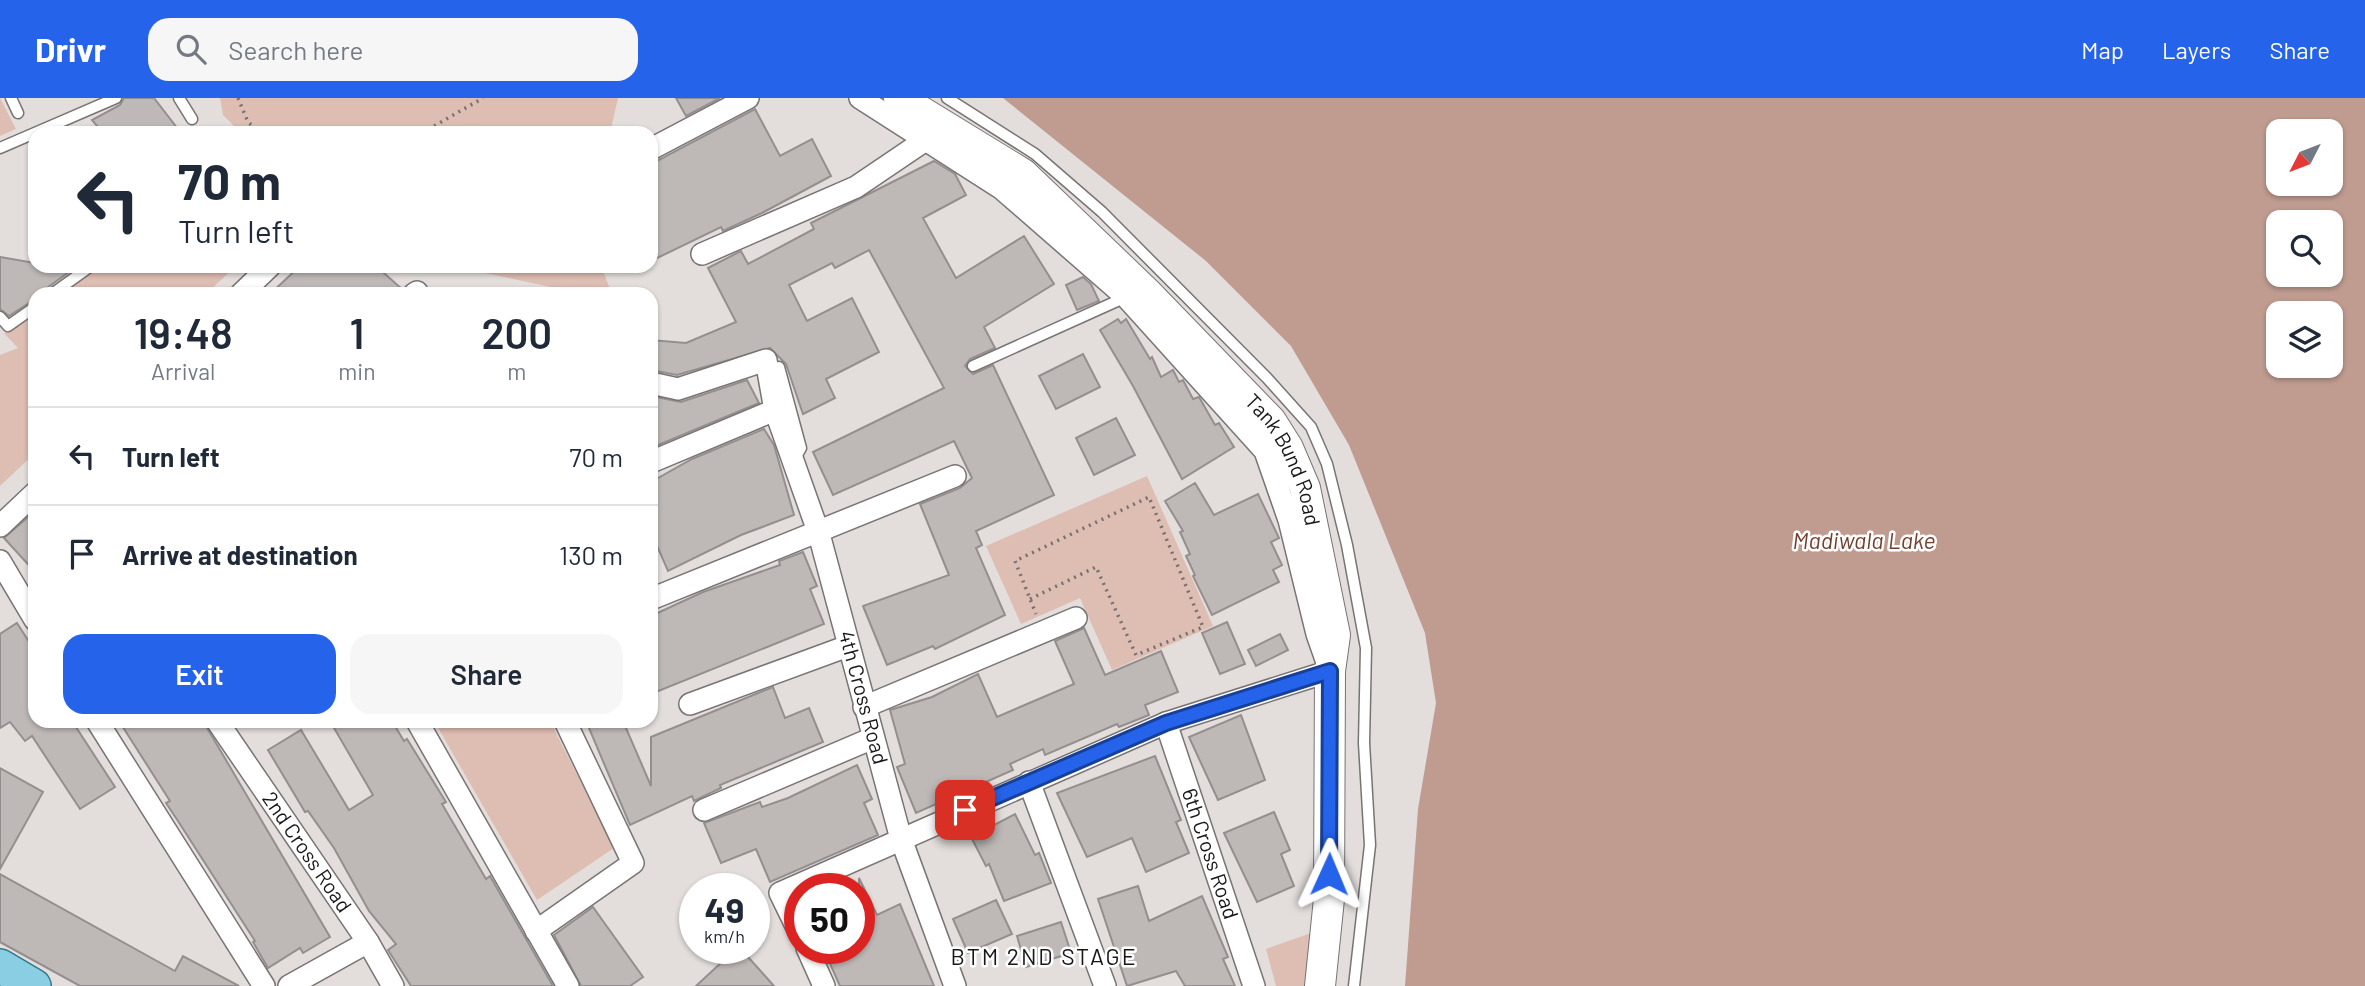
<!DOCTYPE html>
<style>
:root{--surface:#fff;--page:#f6f6f7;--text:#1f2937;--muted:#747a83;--line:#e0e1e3;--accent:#2563eb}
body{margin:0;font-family:Barlow,sans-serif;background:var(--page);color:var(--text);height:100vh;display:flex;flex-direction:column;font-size:26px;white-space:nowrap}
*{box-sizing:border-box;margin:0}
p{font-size:23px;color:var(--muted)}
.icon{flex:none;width:38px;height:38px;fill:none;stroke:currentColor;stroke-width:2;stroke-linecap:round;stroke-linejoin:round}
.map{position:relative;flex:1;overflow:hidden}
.details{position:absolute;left:28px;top:189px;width:630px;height:441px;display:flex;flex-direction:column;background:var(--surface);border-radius:21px;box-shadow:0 2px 5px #0004}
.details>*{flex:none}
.banner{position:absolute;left:28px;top:28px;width:630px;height:147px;border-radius:21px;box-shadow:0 2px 5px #0004;background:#fff;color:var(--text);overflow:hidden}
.needle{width:46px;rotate:228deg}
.tools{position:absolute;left:2266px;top:21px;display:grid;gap:14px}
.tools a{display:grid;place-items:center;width:77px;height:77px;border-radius:14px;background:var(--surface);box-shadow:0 2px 5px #0004;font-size:35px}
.speed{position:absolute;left:679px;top:775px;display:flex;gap:14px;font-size:35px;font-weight:700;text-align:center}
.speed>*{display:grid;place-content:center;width:91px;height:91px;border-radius:50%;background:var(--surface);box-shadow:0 2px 5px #0004;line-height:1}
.speed small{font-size:18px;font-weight:400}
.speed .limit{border:10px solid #d22;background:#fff;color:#111}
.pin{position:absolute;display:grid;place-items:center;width:60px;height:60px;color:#fff;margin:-30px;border-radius:14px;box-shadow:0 4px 10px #0006}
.me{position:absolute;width:77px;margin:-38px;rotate:1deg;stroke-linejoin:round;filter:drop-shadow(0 0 5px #0008)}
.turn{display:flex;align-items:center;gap:24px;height:147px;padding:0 35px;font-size:32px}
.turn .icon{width:91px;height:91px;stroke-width:2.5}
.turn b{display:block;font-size:49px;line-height:60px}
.eta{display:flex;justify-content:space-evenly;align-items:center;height:119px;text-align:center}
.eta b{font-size:42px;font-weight:600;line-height:49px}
.primary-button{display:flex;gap:14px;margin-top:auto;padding:14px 35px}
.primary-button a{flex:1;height:80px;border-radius:21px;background:var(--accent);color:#fff;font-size:28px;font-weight:600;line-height:80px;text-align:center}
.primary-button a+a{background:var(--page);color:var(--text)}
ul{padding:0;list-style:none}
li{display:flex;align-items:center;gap:21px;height:98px;padding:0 35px;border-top:2px solid var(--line)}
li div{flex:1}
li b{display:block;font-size:26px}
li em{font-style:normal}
header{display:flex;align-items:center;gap:42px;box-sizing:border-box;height:98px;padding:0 35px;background:var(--accent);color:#fff}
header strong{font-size:33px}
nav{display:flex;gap:38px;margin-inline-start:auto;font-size:24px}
.search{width:490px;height:63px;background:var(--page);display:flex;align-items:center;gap:18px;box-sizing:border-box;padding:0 24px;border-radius:21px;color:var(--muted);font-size:26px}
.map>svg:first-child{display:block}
</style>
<header>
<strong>Drivr</strong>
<div class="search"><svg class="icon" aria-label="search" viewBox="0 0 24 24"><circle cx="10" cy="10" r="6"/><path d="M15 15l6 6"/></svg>Search here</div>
<nav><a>Map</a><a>Layers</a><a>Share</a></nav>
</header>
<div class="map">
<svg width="2365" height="888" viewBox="0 0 2365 888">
<rect width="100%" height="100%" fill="#e3dedc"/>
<g fill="#debdb2">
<polygon points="0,0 16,31 0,38"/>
<polygon points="220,0 618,0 610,35 241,35 223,17"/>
<polygon points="98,168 236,168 206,196 59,196"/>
<polygon points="451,168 601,168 612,196 585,196"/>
<polygon points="35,213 35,355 0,388 0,257 18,250 4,235"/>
<polygon points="1147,378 1213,528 1112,572 1080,500 1021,526 986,448"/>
<polygon points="453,623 550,623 614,750 537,802 437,628"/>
<polygon points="1314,834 1306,888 1276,888 1266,851"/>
</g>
<path fill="#bf9b90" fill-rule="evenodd" d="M1003 0H2365V888H1405L1418 711 1436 605 1425 535 1349 347 1291 248 1206 163ZM2278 33H2331V86H2278ZM2278 124H2331V177H2278ZM2278 215H2331V268H2278Z"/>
<g fill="#beb9b7" stroke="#948f8e" stroke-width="2">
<polygon points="124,0 154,0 181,35 103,35 92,22 120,7"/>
<polygon points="676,0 720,0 686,18"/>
<polygon points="755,11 780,58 812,41 831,78 762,115 723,133 721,129 651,163 651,66"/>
<polygon points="934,63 955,76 966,97 923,120 956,180 1024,138 1054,186 984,229 995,250 970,261 965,268 973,276 993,267 1054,397 976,433 982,447 976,450 1005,517 935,551 933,548 887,567 863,508 949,477 920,406 960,390 972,380 954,343 833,397 813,354 944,290 869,152 835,170 832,165 789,187 807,223 852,200 879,254 826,281 835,300 803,316 786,266 770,250 677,277 651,272 651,242 686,245 736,224 708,170 741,153 748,166 814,131 811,125"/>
<polygon points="0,159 35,165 35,168 73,171 47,190 44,196 35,196 35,201 9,218 0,211"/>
<polygon points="300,168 376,168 402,191 401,196 270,196"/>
<polygon points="1083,179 1091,186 1099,203 1077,212 1066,187"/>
<polygon points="1118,221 1121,225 1126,221 1150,261 1152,259 1161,279 1173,272 1179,284 1183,282 1193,301 1199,299 1215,327 1219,325 1234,349 1182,381 1133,288 1100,232"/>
<polygon points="1083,256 1100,289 1056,311 1039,278"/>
<polygon points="747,282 759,305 651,350 651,298 681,304"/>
<polygon points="1116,320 1135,357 1094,377 1076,340"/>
<polygon points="764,331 774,347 794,417 741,437 668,473 651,434 651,384 692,361"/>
<polygon points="1195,385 1214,417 1258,396 1279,440 1271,444 1282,467 1273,472 1279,484 1212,517 1193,478 1195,477 1186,458 1190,456 1180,434 1183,433 1165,403"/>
<polygon points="35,413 35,474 4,440"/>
<polygon points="803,454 817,488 810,491 824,526 651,596 651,518 703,494 780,467 779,463"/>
<polygon points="1227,524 1245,566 1220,576 1202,535"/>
<polygon points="17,525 35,553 35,623 72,623 115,689 80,711 32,638 25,643 10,624 0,630 0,536"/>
<polygon points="1084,530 1105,577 1161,553 1178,594 1145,607 1149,617 1119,629 1117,626 1045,657 1043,651 1010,666 1013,672 916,715 897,669 905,666 890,612 932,599 978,576 997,619 1020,609 1074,586 1055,543"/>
<polygon points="1280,536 1288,552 1256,568 1248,552"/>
<polygon points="773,589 785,620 809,610 823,644 720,687 721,690 694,703 692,698 630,727 586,623 623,623 651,688 651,639"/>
<polygon points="1241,617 1265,682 1218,702 1189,639"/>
<polygon points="119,623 203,623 330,839 303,855 300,850 268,870 253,844 255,843 178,723 166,705 170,703"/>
<polygon points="330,623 392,623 404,643 407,641 446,704 442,706 486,781 490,778 553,888 411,888 388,852 396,846 369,813 334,750 308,713 305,714 268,652 301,632 349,712 373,697"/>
<polygon points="1155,658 1181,722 1176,724 1189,755 1146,774 1132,740 1087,759 1057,695"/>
<polygon points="857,667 872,701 864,705 878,737 770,784 756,751 721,765 704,725 760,704 762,709 788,700"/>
<polygon points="0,670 43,694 0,771"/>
<polygon points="1274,714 1290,752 1281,756 1294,788 1257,804 1224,735"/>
<polygon points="1015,716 1035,757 1039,755 1051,785 1004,803 989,766 986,768 971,739"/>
<polygon points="0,776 175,873 183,858 239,888 80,888 0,844"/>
<polygon points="859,780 877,817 900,806 934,888 840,888 823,850 859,850"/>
<polygon points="1138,788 1149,823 1202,798 1228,859 1223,861 1235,888 1185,888 1176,873 1127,888 1098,801"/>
<polygon points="996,802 1012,836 968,855 953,821"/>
<polygon points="593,809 643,879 630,888 581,888 554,837"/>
<polygon points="1061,824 1071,855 1026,869 1017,838"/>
<polygon points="737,850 740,850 774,888 696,888"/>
</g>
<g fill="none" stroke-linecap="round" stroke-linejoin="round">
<g stroke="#797473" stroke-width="13">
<g id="lane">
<polyline points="11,0 18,15"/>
<polyline points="179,0 192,21"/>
<polyline points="947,0 1035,56 1102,114 1267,280 1311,329 1327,366 1347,447 1366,550 1364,645 1370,747 1354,888"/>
<polyline points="0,50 116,0"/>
<polyline points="52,196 91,168"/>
<polyline points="0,219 8,228 35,209"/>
<polyline points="973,268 1126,199"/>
<polyline points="779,269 801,350 794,362"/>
</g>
</g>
<g stroke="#797473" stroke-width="24">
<g id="street">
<polyline points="651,51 748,0"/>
<polyline points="702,156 856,89 927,41"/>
<polyline points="241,196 270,168"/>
<polyline points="414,196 417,194"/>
<path id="s1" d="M651 285 678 291 766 262 775 312 819 436 901 741 955 888"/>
<polyline points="651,364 775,312"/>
<polyline points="0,428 35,395"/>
<polyline points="0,463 35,522"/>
<polyline points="651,501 955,378"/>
<polyline points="690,606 848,548"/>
<polyline points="864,609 1076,520"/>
<polyline points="97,623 264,888"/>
<path id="s2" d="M217 623 368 844 393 888"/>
<polyline points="417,623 568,888"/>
<path id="s3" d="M1166 625 1254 888"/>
<polyline points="1029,684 1105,888"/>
<polyline points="704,712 873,640"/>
<polyline points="536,833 633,765 565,623"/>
<polyline points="800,836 780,795 1166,625 1330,573 1317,536 1289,422 1265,353 1126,199 1002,91 860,0"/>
<polyline points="807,850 824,888"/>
<polyline points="289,888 368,844"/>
</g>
</g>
<g stroke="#797473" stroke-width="32">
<g id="secondary">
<path id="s4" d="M899 0 1023 76 1146 194 1271 323 1288 350 1305 390 1335 537 1330 573 1329 801 1320 888"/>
</g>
</g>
<g stroke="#2e7890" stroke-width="36">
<polyline id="primary" points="0,868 34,888"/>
</g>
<g stroke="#757170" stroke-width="3.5" stroke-dasharray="2 5" stroke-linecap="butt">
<polyline points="238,0 248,24 261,35"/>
<polyline points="422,35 483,0"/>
<polyline points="1030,501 1096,469 1136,557 1203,529 1149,399 1015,463 1036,516"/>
</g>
<use href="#lane" stroke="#fff" stroke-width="10"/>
<use href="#street" stroke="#fff" stroke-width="21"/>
<use href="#secondary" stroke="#fff" stroke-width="30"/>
<use href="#primary" stroke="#89cee3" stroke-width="33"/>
</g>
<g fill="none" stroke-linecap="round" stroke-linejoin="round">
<g stroke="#184099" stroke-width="18">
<polyline id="route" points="965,712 1166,625 1330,573 1329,776"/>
</g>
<use href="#route" stroke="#2563eb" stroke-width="12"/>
</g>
<g text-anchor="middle" stroke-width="5" stroke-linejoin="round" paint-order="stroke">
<g font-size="21" fill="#181616" stroke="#fff">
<text dy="7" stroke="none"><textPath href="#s4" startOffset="536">Tank Bund Road</textPath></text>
<text dy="7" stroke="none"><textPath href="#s1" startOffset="472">4th Cross Road</textPath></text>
<text dy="7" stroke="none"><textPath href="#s2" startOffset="159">2nd Cross Road</textPath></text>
<text dy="7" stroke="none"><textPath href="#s3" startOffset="138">6th Cross Road</textPath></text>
</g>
<g font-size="23" font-style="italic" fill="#734030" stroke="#fff">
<text x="1864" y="451">Madiwala Lake</text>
</g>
<g font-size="23" letter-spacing="2" fill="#181616" stroke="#fff">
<text x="1044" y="867">BTM 2ND STAGE</text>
</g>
</g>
</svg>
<div class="tools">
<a><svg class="needle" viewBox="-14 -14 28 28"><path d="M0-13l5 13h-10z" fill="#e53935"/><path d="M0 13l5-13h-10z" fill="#747a83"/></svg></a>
<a><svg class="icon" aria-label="search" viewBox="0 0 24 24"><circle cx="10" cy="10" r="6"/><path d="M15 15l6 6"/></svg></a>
<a><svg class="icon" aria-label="layers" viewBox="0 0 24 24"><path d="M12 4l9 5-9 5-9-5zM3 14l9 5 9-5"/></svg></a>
</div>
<div class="speed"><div>49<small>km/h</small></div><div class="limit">50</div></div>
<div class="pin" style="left:965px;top:712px;background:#d93025"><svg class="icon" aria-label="arrive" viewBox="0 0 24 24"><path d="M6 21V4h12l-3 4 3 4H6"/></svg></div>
<svg class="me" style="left:1329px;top:776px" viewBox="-20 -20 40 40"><path d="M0-17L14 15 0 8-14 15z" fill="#2563eb" stroke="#fff" stroke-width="4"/></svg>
<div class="banner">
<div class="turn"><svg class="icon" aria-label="left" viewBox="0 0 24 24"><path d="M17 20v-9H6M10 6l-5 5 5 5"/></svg><div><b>70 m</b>Turn left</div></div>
</div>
<section class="details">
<div class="eta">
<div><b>19:48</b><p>Arrival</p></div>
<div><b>1</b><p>min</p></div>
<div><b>200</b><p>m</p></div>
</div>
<ul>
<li><svg class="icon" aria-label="left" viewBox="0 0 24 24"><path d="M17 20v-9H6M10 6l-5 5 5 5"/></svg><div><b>Turn left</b></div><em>70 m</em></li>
<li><svg class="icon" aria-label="arrive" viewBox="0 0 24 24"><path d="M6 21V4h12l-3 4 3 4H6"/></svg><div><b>Arrive at destination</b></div><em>130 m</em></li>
</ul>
<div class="primary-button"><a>Exit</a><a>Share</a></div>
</section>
</div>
